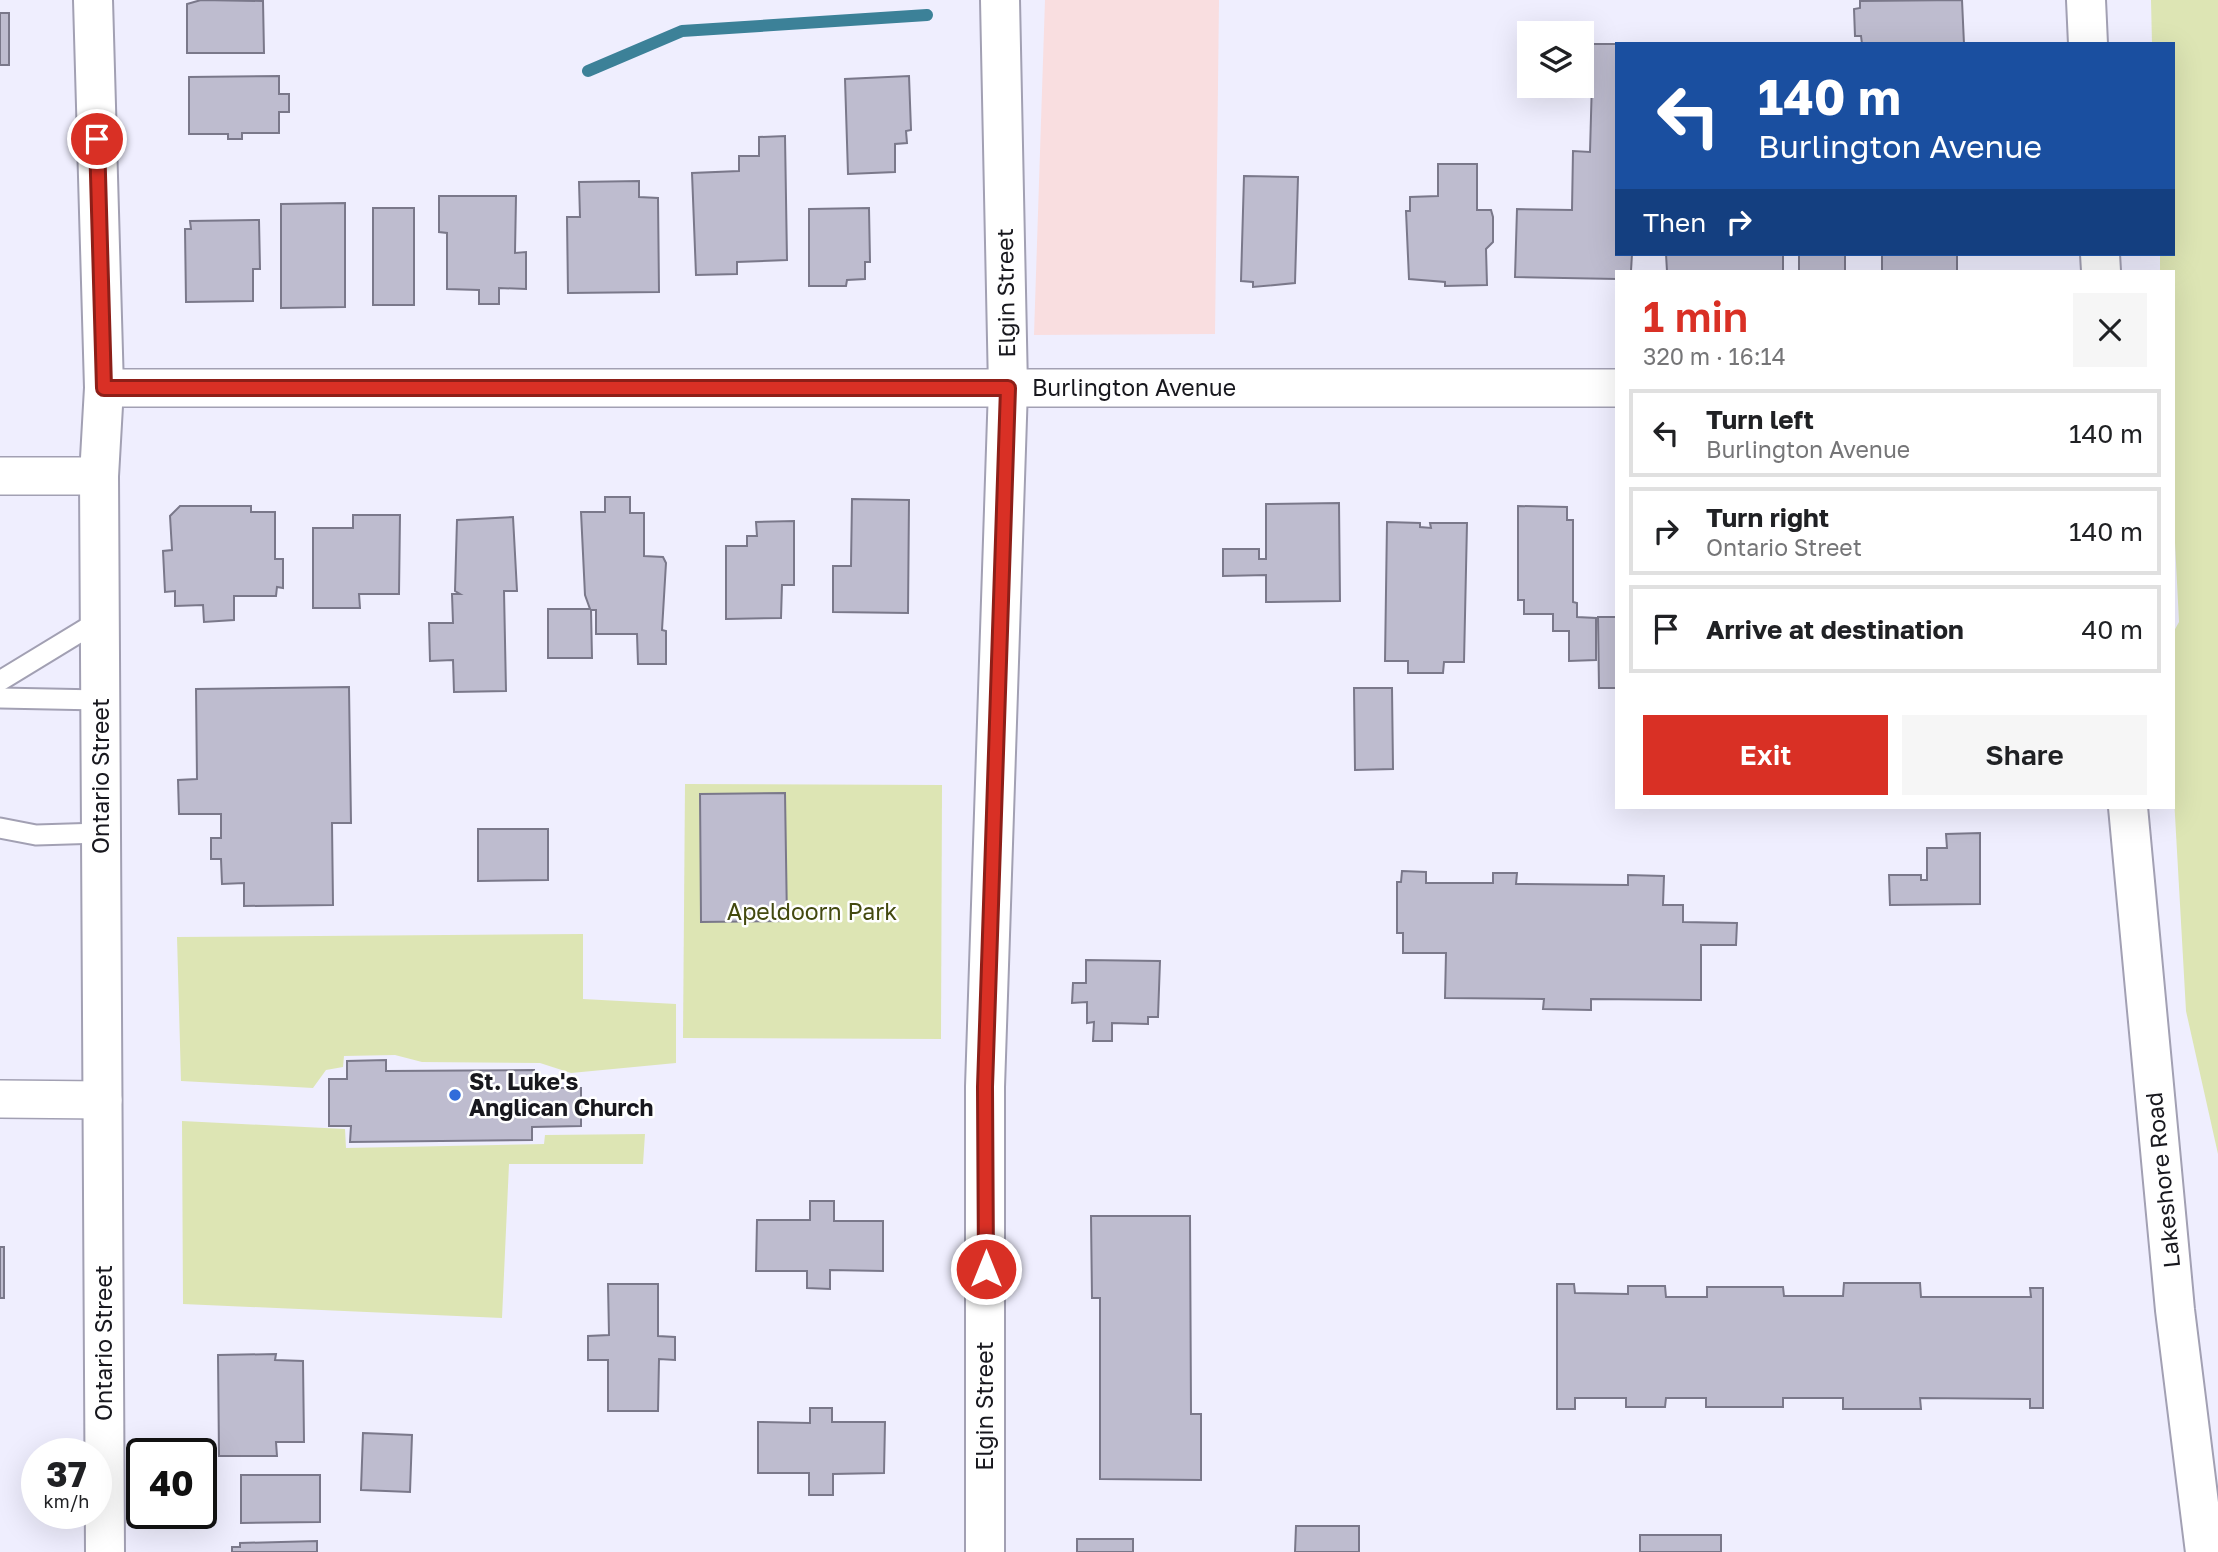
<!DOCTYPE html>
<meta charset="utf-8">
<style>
:root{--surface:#fff;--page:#f6f6f6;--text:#202124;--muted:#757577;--line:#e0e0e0;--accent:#d93025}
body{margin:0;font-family:"Golos Text",sans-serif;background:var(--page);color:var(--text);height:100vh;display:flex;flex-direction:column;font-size:26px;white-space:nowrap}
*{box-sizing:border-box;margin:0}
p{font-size:23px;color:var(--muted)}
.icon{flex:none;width:38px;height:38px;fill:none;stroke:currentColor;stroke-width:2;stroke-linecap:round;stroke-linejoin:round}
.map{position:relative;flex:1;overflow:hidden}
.sheet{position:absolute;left:1615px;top:270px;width:560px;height:539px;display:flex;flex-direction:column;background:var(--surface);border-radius:0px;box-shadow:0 7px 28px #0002}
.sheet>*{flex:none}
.banner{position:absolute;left:1615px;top:42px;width:560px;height:214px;border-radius:0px;box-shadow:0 7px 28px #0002;background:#1a4fa0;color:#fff;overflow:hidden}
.controls{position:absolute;left:1517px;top:21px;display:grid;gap:14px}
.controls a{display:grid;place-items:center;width:77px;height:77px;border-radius:0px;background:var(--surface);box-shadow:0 7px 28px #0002;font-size:35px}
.speed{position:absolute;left:21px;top:1438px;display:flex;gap:14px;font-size:35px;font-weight:700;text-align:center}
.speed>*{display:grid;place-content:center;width:91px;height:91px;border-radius:50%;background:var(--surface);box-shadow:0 7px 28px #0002;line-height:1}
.speed small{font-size:18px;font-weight:400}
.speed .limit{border:4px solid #111;border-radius:10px;background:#fff;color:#111}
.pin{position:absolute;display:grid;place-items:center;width:60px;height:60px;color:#fff;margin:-30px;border:4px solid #fff;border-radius:50%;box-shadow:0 2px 7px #0007}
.me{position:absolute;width:77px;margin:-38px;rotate:0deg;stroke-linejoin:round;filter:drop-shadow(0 0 5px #0008)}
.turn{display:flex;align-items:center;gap:24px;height:147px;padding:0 28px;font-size:32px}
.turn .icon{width:91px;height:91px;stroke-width:2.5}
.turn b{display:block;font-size:49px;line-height:60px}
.then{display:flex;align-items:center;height:66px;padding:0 28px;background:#0003;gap:14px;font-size:26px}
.round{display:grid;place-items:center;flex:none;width:74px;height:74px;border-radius:0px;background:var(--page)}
.headline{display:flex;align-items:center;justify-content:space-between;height:119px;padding:0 28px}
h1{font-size:42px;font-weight:600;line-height:52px;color:var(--accent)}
.button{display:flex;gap:14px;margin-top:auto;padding:14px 28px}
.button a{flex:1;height:80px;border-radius:0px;background:var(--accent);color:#fff;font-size:28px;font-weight:600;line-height:80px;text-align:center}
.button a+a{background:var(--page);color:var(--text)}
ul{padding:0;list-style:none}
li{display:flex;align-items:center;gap:21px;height:88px;margin:0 14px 10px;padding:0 14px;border:4px solid var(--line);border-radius:0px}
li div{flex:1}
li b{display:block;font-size:26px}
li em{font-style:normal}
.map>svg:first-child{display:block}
</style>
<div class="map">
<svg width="2218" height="1552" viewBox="0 0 2218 1552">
<rect width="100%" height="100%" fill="#efeefe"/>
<polygon fill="#f9dee0" points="1045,0 1219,0 1215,334 1034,335"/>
<g fill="#dde5b4">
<polygon points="2151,0 2218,0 2218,1154 2186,1011 2174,798 2174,631 2179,622 2174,523 2174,271 2160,271 2160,254 2174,254 2174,44 2152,44"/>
<polygon points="685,784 942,785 941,1039 683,1038"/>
<polygon points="583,934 583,999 676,1004 676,1063 571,1073 540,1063 422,1062 395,1055 344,1056 343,1067 326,1070 313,1088 181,1081 177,937"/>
<polygon points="182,1121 345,1129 346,1148 544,1144 545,1135 645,1134 643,1164 509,1164 502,1318 183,1304"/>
</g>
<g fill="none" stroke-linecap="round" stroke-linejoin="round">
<polyline stroke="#3c8198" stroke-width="12" points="588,71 682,31 927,15"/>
</g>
<g fill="#bebccf" stroke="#7a788a" stroke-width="2">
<polygon points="201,0 263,1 264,53 187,53 187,4"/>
<polygon points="1962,0 1964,44 1862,44 1861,36 1855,36 1854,9 1860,8 1860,1"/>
<rect x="0" y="13" width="9" height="52"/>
<polygon points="1593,44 1617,44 1617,254 1632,254 1631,271 1617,271 1617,279 1515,277 1517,209 1572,210 1573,151 1590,152"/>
<polygon points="279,76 279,94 289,94 289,112 279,112 279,133 242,133 242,139 228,139 228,134 189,134 189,77"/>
<polygon points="909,76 911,130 906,131 907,143 895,144 895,172 848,174 845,79"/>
<polygon points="785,136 787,260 737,262 737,274 696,275 692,173 739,171 739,156 759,156 759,137"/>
<polygon points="1438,164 1477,164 1477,210 1491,210 1493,217 1493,242 1486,249 1487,285 1445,286 1445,282 1409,279 1406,211 1410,211 1410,197 1438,196"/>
<polygon points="1244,176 1298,177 1295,283 1253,287 1253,282 1241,281"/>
<polygon points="639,181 639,197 658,198 659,292 568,293 567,217 580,217 579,182"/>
<polygon points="439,196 516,196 515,253 526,252 526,289 499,288 499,304 479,304 479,290 447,289 447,233 439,232"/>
<polygon points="345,203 345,307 281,308 281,204"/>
<rect x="373" y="208" width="41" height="97"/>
<polygon points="869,208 870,262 865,262 865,279 847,280 846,286 809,286 809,209"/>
<polygon points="259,220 260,269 253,269 253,301 186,302 185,229 191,229 190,221"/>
<polygon points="1666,254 1783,254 1783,271 1667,271"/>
<rect x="1799" y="254" width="46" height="17"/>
<rect x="1882" y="254" width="75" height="17"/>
<polygon points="605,497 630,497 630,513 644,513 644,556 663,557 666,563 662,630 666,631 666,664 638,664 637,634 596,634 596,610 591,610 592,658 548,658 548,609 590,609 585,595 581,512 605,512"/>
<polygon points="852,499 909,500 908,613 833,612 833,566 851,566"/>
<polygon points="1339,503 1340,601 1266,602 1266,575 1223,576 1223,549 1259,549 1259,559 1266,559 1266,504"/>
<polygon points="180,506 251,506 251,512 275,512 275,559 283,559 283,588 277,587 276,596 234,596 234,620 204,622 203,605 175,606 175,591 165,592 163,551 172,550 170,516"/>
<polygon points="1518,506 1567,507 1567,520 1573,520 1573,602 1577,603 1577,617 1596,618 1596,660 1569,661 1569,631 1553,631 1553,614 1524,614 1524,600 1518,600"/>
<polygon points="353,515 400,515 399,594 359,594 360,608 313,608 313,528 353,528"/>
<polygon points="513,517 517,591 504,591 506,691 454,692 453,660 430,661 429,623 453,623 452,594 460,594 455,591 457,520"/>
<polygon points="794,521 794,585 782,585 781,618 726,619 726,546 747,546 747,536 757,536 756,522"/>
<polygon points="1387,522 1420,523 1420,527 1431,528 1430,523 1467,523 1464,662 1444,662 1443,673 1408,673 1408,661 1385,661"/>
<polygon points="1598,617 1617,617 1617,688 1599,688"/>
<polygon points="349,687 351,823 332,823 333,905 244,906 244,883 222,884 221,859 211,859 211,838 221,838 221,814 179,814 178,780 197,779 196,689"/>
<polygon points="1354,688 1392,688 1393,769 1355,770"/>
<polygon points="785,793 787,921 701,922 700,794"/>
<polygon points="478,829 548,829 548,880 478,881"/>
<polygon points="1980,833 1980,904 1890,905 1889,875 1921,875 1921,880 1927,880 1927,848 1947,848 1946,834"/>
<polygon points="1402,871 1426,872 1426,883 1493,883 1493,873 1517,873 1516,884 1628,885 1628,875 1664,876 1663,905 1683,905 1683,922 1737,923 1736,945 1701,945 1701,1000 1591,999 1591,1010 1543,1009 1544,999 1445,998 1446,953 1403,953 1403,933 1397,933 1397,882 1401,882"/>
<polygon points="1086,960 1160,961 1158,1017 1148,1017 1148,1024 1112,1023 1112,1041 1093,1041 1094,1022 1087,1023 1087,1002 1072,1003 1073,983 1086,983"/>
<polygon points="386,1060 386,1071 534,1070 534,1088 581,1088 581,1126 532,1127 532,1140 350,1142 351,1126 329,1126 329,1079 347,1079 347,1061"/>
<polygon points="810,1201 834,1201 834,1221 883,1221 883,1271 830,1270 830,1289 807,1288 807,1271 756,1271 757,1220 810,1220"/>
<polygon points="1091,1216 1190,1216 1191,1414 1201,1414 1201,1480 1100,1479 1100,1298 1092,1298"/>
<rect x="0" y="1247" width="4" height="51"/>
<polygon points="1844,1283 1920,1283 1921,1297 2031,1297 2030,1288 2043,1288 2043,1408 2030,1408 2030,1399 1920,1398 1921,1409 1843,1409 1843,1398 1783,1398 1783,1407 1706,1407 1706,1398 1666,1398 1665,1407 1626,1407 1626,1398 1575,1398 1575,1409 1557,1409 1557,1284 1574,1284 1575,1293 1628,1294 1628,1286 1665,1286 1666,1297 1707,1297 1707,1287 1783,1287 1784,1296 1843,1296"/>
<polygon points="608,1284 658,1284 658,1336 675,1337 675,1360 659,1359 658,1411 608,1411 608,1360 588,1360 588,1336 609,1335"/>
<polygon points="276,1354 275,1360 303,1361 304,1442 276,1442 277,1456 219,1456 218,1355"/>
<polygon points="810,1408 832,1408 832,1422 885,1422 884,1473 833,1474 833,1495 809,1495 809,1473 758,1473 758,1422 810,1423"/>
<polygon points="363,1433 412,1435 410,1492 361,1490"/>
<polygon points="241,1475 320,1475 320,1522 241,1523"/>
<polygon points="1296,1526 1359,1526 1359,1552 1295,1552"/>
<rect x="1640" y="1535" width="81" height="17"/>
<rect x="1077" y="1539" width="56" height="13"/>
<polygon points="317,1541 317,1552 232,1552 232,1547 240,1547 240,1543"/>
</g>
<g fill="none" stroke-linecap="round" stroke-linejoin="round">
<g stroke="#a2a0b3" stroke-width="23">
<g id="lane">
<polyline points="0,681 100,620"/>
<polyline points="0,698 100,700"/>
<polyline points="0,828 36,835 101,833"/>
</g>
</g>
<g stroke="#a2a0b3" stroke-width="40">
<g id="street">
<polyline points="104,388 1617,388"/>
<polyline points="0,476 99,476"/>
<polyline points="0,1099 103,1100"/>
</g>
</g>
<g stroke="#a2a0b3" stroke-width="42">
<g id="secondary">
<polyline points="93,0 104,388 99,476 105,1552"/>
<polyline points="985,1552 985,1087 1008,388 1000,0"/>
</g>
</g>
<g stroke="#a2a0b3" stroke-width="42">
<g id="primary">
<polyline points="2086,0 2088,44"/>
<polyline points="2100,254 2101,271"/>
<polyline points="2128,807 2175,1310 2205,1552"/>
</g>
</g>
<use href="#lane" stroke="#fff" stroke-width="19"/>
<use href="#street" stroke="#fff" stroke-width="37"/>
<use href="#secondary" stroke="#fff" stroke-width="38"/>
<use href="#primary" stroke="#fff" stroke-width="38"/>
</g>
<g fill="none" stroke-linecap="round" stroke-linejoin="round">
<g stroke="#8d1f18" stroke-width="18">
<polyline id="route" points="97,139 104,388 1008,388 985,1087 986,1269"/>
</g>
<use href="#route" stroke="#d93025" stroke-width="12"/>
</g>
<circle fill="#316cda" stroke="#fff" stroke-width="2.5" cx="455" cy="1095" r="7"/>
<g text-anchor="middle" stroke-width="5" stroke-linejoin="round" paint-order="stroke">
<g font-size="23" fill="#18181e" stroke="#fff">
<text transform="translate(1006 293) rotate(-91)" y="8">Elgin Street</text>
<text x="1134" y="396">Burlington Avenue</text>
<text transform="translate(101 776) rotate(-90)" y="8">Ontario Street</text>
<text transform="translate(2163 1180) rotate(-96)" y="8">Lakeshore Road</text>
<text transform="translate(104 1343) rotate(-90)" y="8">Ontario Street</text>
<text transform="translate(985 1406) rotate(-90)" y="8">Elgin Street</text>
</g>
<g font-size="23" fill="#43490f" stroke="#fff">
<text x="812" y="920">Apeldoorn Park</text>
</g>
<g font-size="23" font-weight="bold" fill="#18181e" stroke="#fff" text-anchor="start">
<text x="469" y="1090">St. Luke's<tspan x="469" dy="26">Anglican Church</tspan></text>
</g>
</g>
</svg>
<div class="controls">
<a><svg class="icon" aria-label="layers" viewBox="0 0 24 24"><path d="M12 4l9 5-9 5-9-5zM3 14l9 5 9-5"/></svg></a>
</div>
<div class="speed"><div>37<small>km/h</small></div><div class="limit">40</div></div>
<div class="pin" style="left:97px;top:139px;background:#d93025"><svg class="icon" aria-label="arrive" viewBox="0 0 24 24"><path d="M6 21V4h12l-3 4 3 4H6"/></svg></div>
<svg class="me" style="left:986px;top:1269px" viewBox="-20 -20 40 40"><circle r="17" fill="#d93025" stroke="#fff" stroke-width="3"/><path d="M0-11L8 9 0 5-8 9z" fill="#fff"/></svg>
<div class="banner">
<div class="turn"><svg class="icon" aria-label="left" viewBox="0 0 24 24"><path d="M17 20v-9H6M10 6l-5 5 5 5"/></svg><div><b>140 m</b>Burlington Avenue</div></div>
<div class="then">Then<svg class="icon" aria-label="right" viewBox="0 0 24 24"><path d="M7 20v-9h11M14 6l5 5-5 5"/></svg></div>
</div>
<section class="sheet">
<div class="headline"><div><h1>1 min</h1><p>320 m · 16:14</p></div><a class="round"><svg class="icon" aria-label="close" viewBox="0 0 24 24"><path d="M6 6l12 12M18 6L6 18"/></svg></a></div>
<ul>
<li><svg class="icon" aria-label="left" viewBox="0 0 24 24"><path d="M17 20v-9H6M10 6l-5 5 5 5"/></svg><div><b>Turn left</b><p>Burlington Avenue</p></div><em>140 m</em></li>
<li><svg class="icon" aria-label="right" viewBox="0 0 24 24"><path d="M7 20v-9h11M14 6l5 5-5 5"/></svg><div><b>Turn right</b><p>Ontario Street</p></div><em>140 m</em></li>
<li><svg class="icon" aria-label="arrive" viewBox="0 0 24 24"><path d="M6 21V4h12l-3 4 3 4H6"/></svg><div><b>Arrive at destination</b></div><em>40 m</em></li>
</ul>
<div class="button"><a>Exit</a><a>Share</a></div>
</section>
</div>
